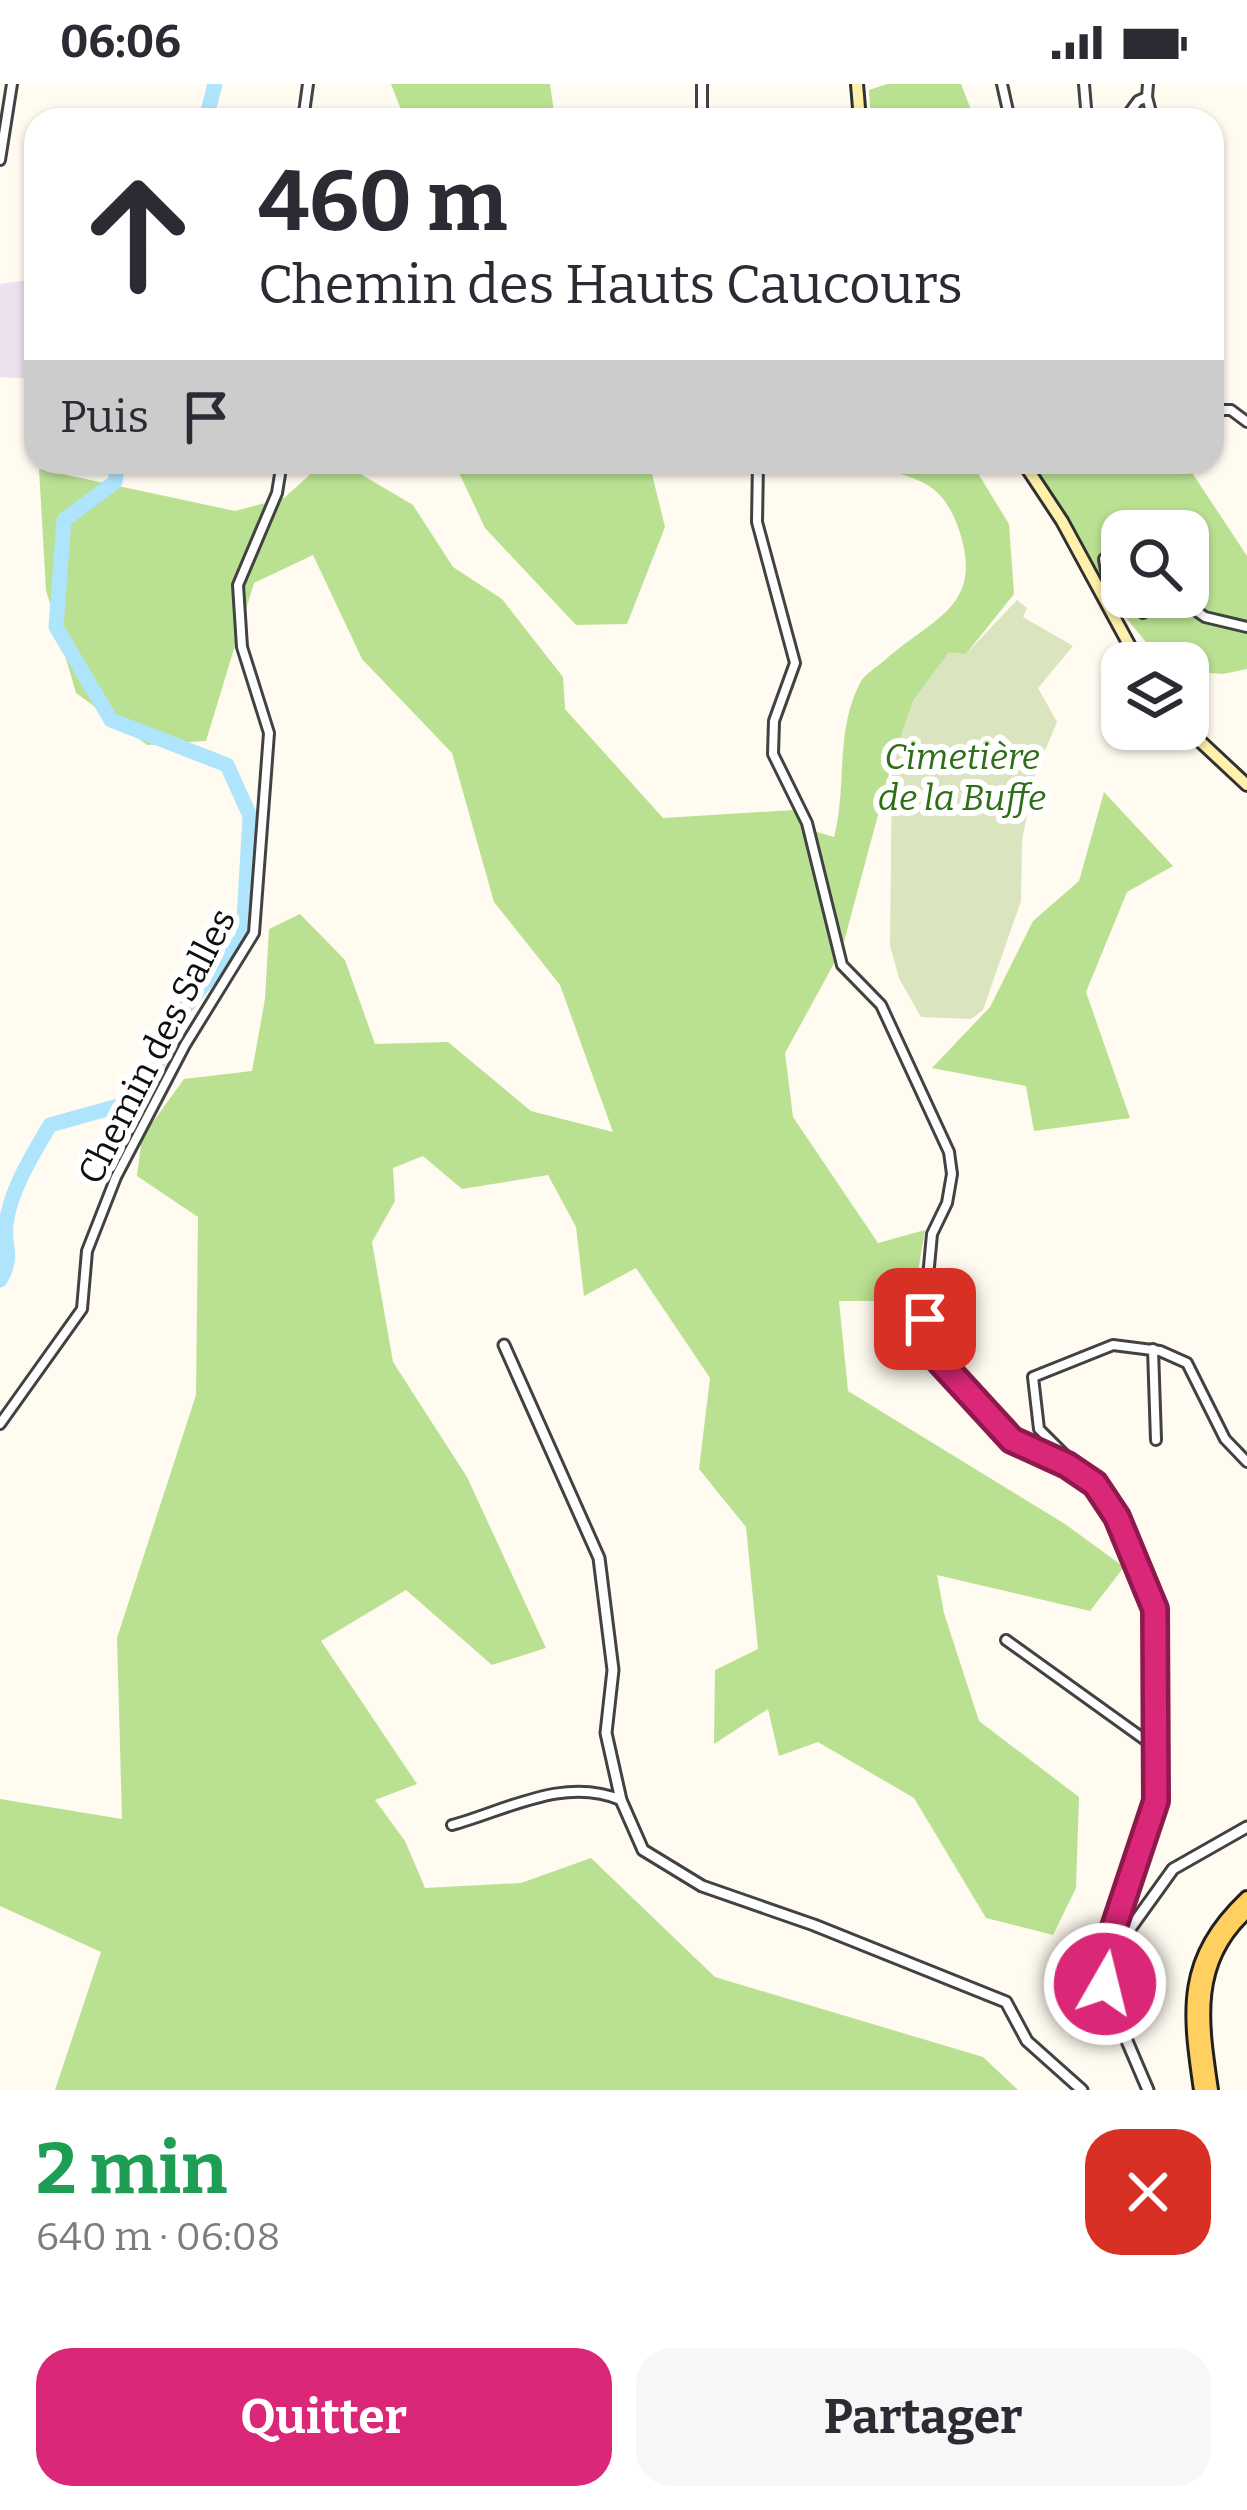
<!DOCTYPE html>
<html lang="fr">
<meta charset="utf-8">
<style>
:root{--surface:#fff;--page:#f7f7f7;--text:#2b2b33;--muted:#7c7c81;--accent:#db2777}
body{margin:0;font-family:Bitter,serif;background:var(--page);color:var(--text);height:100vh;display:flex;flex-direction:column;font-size:45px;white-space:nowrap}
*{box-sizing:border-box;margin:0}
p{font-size:39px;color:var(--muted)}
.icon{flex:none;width:66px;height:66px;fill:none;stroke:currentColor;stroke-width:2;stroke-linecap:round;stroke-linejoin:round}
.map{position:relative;height:2006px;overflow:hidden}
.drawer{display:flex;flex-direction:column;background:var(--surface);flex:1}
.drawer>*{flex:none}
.hud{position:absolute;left:24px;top:24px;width:1200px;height:366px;border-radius:36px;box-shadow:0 3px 9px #0004;background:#fff;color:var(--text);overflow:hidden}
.buttons{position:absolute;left:1101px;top:426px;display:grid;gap:24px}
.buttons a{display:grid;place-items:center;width:108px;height:108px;border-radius:24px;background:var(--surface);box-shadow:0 3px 9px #0004;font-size:60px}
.pin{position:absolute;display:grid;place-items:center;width:102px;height:102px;color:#fff;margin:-51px;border-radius:24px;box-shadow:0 6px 18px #0006}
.me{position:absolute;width:132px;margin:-66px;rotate:8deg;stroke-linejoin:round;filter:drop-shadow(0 0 9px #0008)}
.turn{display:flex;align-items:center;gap:42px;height:252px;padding:0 36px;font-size:54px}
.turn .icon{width:156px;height:156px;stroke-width:2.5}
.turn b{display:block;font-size:84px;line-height:102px}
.then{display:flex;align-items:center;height:114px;padding:0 36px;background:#0003;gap:24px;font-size:45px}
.round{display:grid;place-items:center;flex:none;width:126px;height:126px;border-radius:36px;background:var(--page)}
.headline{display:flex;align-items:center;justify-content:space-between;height:204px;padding:0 36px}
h1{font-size:72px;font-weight:700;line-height:90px;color:#1e9e55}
.action{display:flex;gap:24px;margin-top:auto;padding:24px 36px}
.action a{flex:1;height:138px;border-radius:36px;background:var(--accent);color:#fff;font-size:48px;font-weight:700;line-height:138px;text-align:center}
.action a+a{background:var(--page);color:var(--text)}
.status{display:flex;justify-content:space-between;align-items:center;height:84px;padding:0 60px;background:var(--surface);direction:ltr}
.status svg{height:33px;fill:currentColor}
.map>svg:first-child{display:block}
</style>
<div class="status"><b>06:06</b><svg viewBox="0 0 49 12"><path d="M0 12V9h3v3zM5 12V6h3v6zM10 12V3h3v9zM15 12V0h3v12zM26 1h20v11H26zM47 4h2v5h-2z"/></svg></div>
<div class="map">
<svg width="1247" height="2006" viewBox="0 0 1247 2006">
<rect width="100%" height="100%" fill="#fffbf0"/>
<polygon fill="#ece2ee" points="36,195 36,295 0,293 0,200"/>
<g fill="#bae192" fill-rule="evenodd">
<polygon points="391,0 550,0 555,35 580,36 405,36"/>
<polygon points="887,0 961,0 975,36 871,36 869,6"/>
<path d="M324 378H340L413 421 453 483 502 515 563 593 565 625 663 734 794 726 803 744 834 753C847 705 835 649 859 601 863 591 877 583 885 576 934 533 983 523 960 449 944 399 921 395 873 383V378H971L1009 440 1014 510 966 570 914 615 892 679 842 865 785 969 793 1033 878 1159 925 1146 913 1217H839L848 1307 1065 1440 1124 1483 1090 1527 937 1491 944 1529 979 1637 1079 1713 1076 1804 1053 1851 986 1834 914 1714 818 1658 779 1672 768 1625 714 1660 715 1586 758 1565 746 1443 699 1385 710 1294 636 1184 584 1212 576 1143 548 1091 462 1105 423 1072 393 1084 395 1117 372 1158 393 1278 467 1393 546 1564 492 1581 406 1506 321 1557 417 1700 375 1716 405 1757 425 1804 521 1799 591 1774 715 1893 983 1973 1018 2006H55L101 1868 0 1822V1715L122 1735 117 1554 196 1311 198 1133 137 1092 142 1053 184 995 252 987 265 915 269 845 300 830 345 876 375 960 448 958 531 1027 613 1048 560 901 494 818 452 669 362 575 313 471 254 499 206 657 147 661 76 609 46 506 39 385 235 427 284 414Z"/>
<polygon points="454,378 649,378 665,443 627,540 576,541 485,444"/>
<path d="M1032 378H1185L1247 472V585L1223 590 1188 587V579H1163L1092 492 1067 432ZM1122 447H1188V513H1122Z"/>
<polygon points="1104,708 1173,782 1127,808 1086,908 1130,1034 1034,1047 1026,1002 932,984 990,923 1033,837 1079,797"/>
</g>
<polygon fill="#dae4be" points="1017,516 1027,524 1023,533 1073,562 1038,604 1057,638 1036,688 1022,756 1021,817 983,926 971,935 921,933 899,894 890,862 892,679 914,615 949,568 966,570"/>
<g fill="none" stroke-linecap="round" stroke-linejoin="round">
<g stroke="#afe4fd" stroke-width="15">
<polyline points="179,36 207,31 215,0"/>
<path d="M0 1196C15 1169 3 1166 6 1140 11 1104 32 1072 50 1041L143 1015 176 935 243 853 250 732 227 681 111 636 56 543 64 436 115 398 118 378"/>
</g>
<g stroke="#424242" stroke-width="14">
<g id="minor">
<polyline points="702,0 702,36"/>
<polyline points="1002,0 1010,36"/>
<polyline points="1084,0 1087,36"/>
<polyline points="1147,13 1153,36"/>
<polyline points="303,36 308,0"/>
<polyline points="1124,36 1138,17 1147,13 1148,0"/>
<polyline points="0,76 12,0"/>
<polyline points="1212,187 1214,191"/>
<polyline points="1212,311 1216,326 1231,326 1247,338"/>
<polyline points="758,378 757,438 795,579 774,637 773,670 807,739 842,881 881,921 949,1068 952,1090 947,1119 932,1150 926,1215 924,1244 933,1270 1012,1356 1067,1381"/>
<polyline points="1131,513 1143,529 1146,513"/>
<polyline points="1176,513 1205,533 1247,543"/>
<polyline points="1112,521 1104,475 1114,474 1122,489"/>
<polyline points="1153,1265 1156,1356"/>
<polyline points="0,1340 82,1225 87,1167 116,1093 185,961 254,849 269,649 242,563 238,501 277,409 282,378"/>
<polyline points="1006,1556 1155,1663"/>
<path d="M452 1741C507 1726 564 1692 621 1716"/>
<polyline points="1112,1870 1111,1852 1156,1717 1155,1525 1117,1433 1095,1400 1067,1381 1067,1373 1039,1345 1033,1293 1113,1261 1160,1267 1187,1279 1225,1355 1247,1378"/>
</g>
</g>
<g stroke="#424242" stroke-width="15">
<g id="tertiary">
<polyline points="504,1261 599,1474 613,1586 606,1649 621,1716 643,1766 702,1802 814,1841 1006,1918 1027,1957 1082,2006"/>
<polyline points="1148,2006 1109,1915 1105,1900 1109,1874 1173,1785 1247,1743"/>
</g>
</g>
<g stroke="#313131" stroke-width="16">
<g id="secondary">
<polyline points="857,0 860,36"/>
<polyline points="1023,378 1062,437 1139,579"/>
<polyline points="1187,645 1247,701"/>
</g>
</g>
<g stroke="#202020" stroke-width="18">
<g id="primary">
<path d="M1201 2006C1189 1925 1183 1875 1247 1814"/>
<path d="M1211 2006C1201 1939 1191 1877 1247 1827"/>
</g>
</g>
<use href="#minor" stroke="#fff" stroke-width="8"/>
<use href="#tertiary" stroke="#fff" stroke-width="9"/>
<use href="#secondary" stroke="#fff1ab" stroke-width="10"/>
<use href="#primary" stroke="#ffd060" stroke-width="12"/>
</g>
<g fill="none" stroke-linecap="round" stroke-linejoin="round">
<g stroke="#8e194d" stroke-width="30">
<polyline id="route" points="925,1235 933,1270 1012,1356 1067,1381 1095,1400 1117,1433 1155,1525 1156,1717 1111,1852 1105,1900"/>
</g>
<use href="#route" stroke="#db2777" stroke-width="21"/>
</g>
<g text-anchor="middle" stroke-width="12" stroke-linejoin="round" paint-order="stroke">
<g font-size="36" font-style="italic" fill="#2e6e17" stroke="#fff">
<text x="962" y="685">Cimetière<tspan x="962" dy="41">de la Buffe</tspan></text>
</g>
<g font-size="36" fill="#0f0f0f" stroke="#fff">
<text transform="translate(156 962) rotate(-63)" y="13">Chemin des Salles</text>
</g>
</g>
</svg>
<div class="buttons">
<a><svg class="icon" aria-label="search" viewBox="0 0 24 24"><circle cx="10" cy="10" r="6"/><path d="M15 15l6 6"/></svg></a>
<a><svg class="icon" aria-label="layers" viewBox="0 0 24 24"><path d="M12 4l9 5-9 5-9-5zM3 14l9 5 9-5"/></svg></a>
</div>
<div class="pin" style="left:925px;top:1235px;background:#d93025"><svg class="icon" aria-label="arrive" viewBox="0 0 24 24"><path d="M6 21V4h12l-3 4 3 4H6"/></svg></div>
<svg class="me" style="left:1105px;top:1900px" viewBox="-20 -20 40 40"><circle r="17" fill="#db2777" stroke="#fff" stroke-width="3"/><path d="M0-11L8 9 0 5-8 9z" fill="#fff"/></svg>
<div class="hud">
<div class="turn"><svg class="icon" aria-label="ahead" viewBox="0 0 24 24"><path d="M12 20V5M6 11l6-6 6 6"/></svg><div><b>460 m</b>Chemin des Hauts Caucours</div></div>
<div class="then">Puis<svg class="icon" aria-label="arrive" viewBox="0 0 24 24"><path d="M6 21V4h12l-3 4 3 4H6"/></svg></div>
</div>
</div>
<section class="drawer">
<div class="headline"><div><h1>2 min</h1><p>640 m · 06:08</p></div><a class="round" style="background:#d93025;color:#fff"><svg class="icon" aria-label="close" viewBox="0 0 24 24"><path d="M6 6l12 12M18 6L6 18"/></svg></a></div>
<div class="action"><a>Quitter</a><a>Partager</a></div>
</section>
